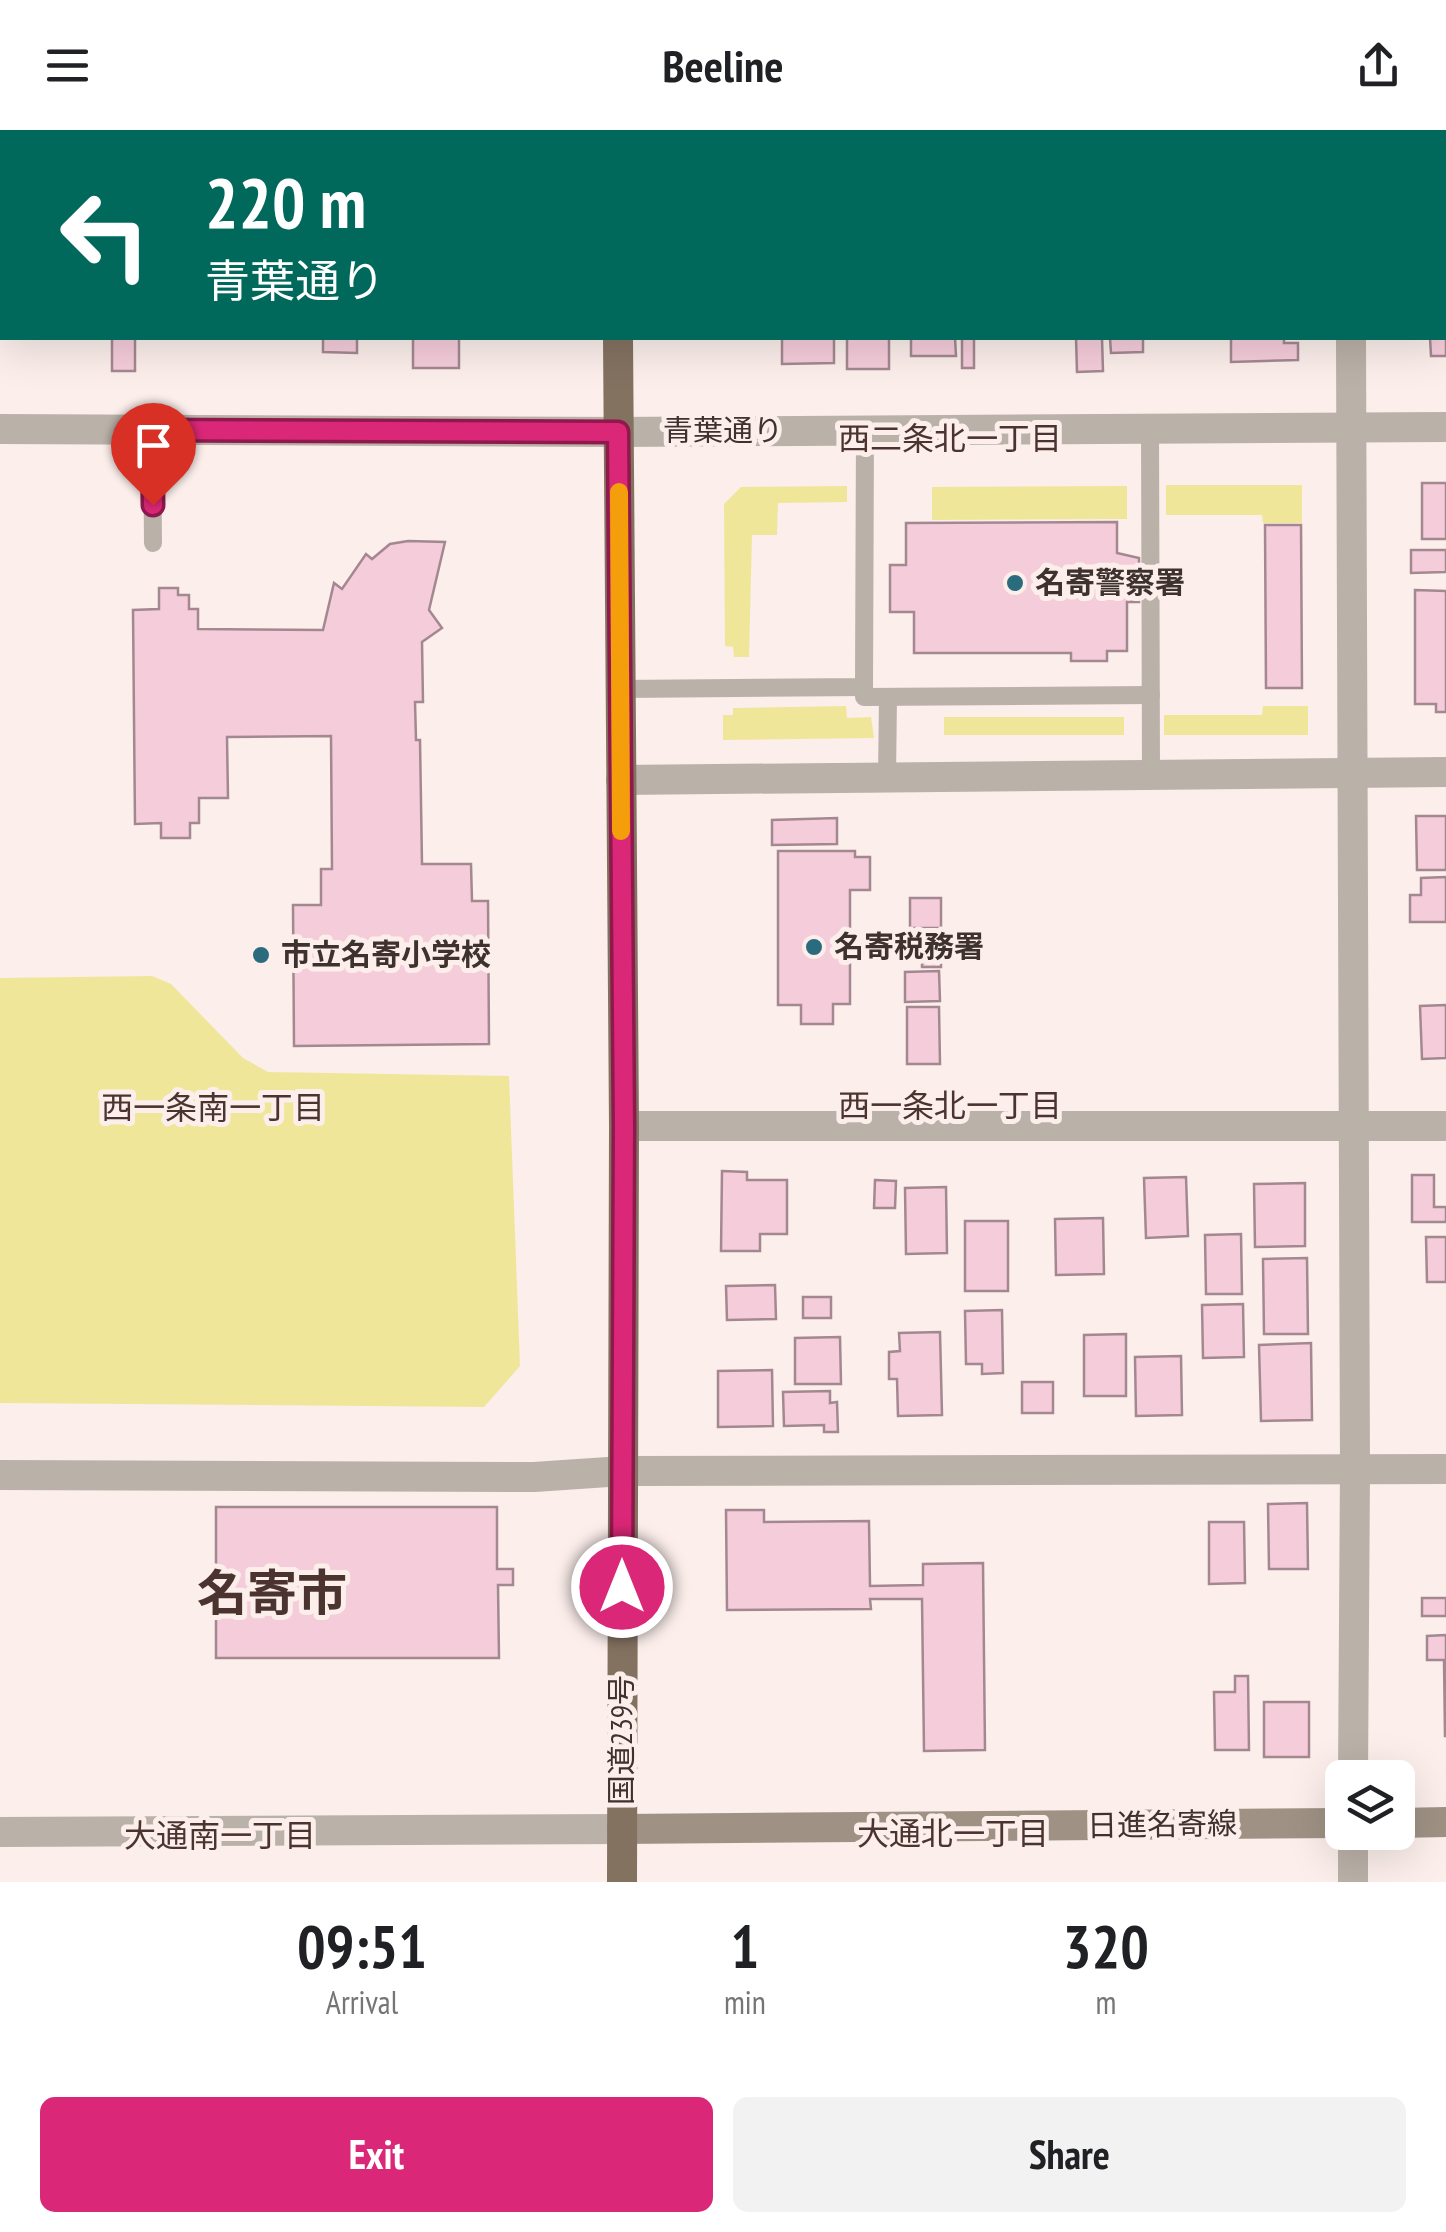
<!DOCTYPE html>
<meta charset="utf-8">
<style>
:root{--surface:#fff;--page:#f2f2f2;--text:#202124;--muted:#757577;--accent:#db2777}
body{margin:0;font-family:"PT Sans Narrow","Noto Sans JP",sans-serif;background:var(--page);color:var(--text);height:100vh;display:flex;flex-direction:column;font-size:38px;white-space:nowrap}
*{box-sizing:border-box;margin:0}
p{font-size:32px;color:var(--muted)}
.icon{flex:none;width:55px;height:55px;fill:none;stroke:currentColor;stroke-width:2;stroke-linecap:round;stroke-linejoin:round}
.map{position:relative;height:1752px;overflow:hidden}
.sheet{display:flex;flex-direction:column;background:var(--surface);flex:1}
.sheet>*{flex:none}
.hud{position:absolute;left:0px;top:0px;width:1448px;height:210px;box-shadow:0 10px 40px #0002;background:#00695c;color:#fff;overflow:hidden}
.fabs{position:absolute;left:1325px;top:1630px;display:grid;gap:20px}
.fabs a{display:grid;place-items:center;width:90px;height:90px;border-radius:15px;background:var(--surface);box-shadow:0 10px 40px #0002;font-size:50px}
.pin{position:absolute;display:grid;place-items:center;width:85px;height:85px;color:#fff;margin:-102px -42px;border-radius:50% 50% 50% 0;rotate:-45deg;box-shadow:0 0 10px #0007}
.pin .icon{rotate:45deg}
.me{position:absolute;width:110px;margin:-55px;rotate:0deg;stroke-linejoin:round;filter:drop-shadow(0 0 8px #0008)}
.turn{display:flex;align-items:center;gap:35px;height:210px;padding:0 40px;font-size:45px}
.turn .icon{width:130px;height:130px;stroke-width:2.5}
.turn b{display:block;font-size:70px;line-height:85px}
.eta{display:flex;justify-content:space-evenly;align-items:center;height:170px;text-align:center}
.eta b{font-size:60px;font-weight:800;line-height:70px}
.primary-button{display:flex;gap:20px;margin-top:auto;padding:20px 40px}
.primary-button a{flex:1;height:115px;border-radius:15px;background:var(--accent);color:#fff;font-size:40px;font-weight:800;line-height:115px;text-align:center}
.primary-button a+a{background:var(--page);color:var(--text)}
header{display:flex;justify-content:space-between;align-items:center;height:130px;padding:0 40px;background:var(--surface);font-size:45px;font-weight:800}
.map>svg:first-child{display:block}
</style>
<header><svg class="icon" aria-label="menu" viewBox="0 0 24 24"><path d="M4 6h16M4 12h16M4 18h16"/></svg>Beeline<svg class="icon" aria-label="share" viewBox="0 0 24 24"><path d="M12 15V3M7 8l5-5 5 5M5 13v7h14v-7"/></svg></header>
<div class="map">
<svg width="1446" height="1752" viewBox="0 0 1446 1752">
<rect width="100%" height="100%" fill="#fbeeeb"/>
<g fill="#f0e69a">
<polygon points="1166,355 1302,355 1302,393 1263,393 1262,385 1166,385"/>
<polygon points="847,356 847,372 778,373 777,405 752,405 749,527 734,527 733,517 725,516 724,374 741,357"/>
<polygon points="1127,356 1127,389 932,390 932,357"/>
<polygon points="846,576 847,588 871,587 874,608 723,610 723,585 733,585 733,578"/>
<polygon points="1263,576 1308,576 1308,605 1164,605 1164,585 1262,585"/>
<rect x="944" y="587" width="180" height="18"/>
<polygon points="152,846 171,854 243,928 268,942 509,946 520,1236 484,1277 0,1273 0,848"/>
</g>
<g fill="#f5cdda" stroke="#a48891" stroke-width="2.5">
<rect x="412" y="0" width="44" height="2"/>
<rect x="794" y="0" width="41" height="2"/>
<rect x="970" y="0" width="40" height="2"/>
<rect x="1222" y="0" width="42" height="2"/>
<polygon points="1446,82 1446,226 1431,226 1430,208 1445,208"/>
<rect x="112" y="208" width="23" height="33"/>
<polygon points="323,208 357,208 357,223 323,222"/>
<rect x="413" y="208" width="46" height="30"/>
<polygon points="782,208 834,208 834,233 782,234"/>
<rect x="847" y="208" width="42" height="31"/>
<polygon points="911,208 955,208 956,226 911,226"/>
<rect x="962" y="208" width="12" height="30"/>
<polygon points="1076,208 1102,208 1103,241 1077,242"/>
<polygon points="1110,208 1143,208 1143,222 1111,223"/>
<polygon points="1231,208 1284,208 1284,213 1298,213 1298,230 1231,232"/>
<rect x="1422" y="353" width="24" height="56"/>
<polygon points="1117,392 1117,423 1139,428 1139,472 1127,472 1127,521 1107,521 1107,531 1071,531 1071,523 914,523 914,482 890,482 890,435 906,435 906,393"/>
<polygon points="1265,395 1301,395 1302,558 1266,558"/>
<polygon points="408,411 445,412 429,480 442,498 422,512 423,572 415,572 416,610 420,610 422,734 471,734 472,771 488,771 489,914 294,916 293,775 321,775 321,739 332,739 331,606 227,607 228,668 199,668 199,693 190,693 190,708 161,708 161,693 135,694 133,480 159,479 159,458 178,458 178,465 189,465 189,479 198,479 198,499 323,500 334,453 342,459 366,424 372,429 390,414"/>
<polygon points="1411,420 1446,420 1446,442 1411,443"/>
<polygon points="1415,460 1446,461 1446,582 1436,582 1436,574 1415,574"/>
<polygon points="1416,686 1446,686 1446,740 1417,740"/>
<polygon points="837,688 837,714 772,715 772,690"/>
<polygon points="778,721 855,721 855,727 870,727 870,760 850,760 850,874 833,874 833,894 801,894 801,875 778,875"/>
<polygon points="1446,747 1446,792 1410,792 1410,765 1421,765 1421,748"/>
<rect x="910" y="768" width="31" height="30"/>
<rect x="922" y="805" width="19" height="32"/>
<polygon points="939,841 940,871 905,872 905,842"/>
<polygon points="1446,875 1446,928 1422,929 1420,876"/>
<polygon points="907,877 939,877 940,934 907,934"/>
<polygon points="722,1041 747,1042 747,1050 787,1050 787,1104 760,1104 760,1121 721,1121"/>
<polygon points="1412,1045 1434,1045 1434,1077 1446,1077 1446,1092 1412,1092"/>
<polygon points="1186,1047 1188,1106 1146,1108 1144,1048"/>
<polygon points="875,1050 896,1051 895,1078 874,1078"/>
<polygon points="1305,1053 1305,1116 1255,1117 1254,1054"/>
<polygon points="946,1057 947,1123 906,1124 905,1058"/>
<polygon points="1103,1088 1104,1144 1056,1145 1055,1089"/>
<rect x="965" y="1091" width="43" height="70"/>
<polygon points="1241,1104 1242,1164 1206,1164 1205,1105"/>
<polygon points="1426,1107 1446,1107 1446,1152 1427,1152"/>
<polygon points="1307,1128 1308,1204 1264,1204 1263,1129"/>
<polygon points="775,1155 776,1189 727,1190 726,1156"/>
<rect x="803" y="1167" width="28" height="21"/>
<polygon points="1243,1174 1244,1227 1203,1228 1202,1175"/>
<polygon points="1002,1180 1003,1243 982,1244 982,1234 966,1234 965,1181"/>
<polygon points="940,1202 942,1285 898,1286 897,1249 889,1249 889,1222 900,1221 899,1203"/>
<polygon points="1126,1204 1126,1266 1084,1266 1084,1205"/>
<polygon points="840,1207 841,1254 795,1254 795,1208"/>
<polygon points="1311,1213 1312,1290 1261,1291 1259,1215"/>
<polygon points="1181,1226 1182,1285 1136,1286 1135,1227"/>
<polygon points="772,1240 773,1296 718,1297 718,1241"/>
<rect x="1022" y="1252" width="31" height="31"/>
<polygon points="830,1261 830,1273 837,1272 838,1302 824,1302 824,1295 784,1296 783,1262"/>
<polygon points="1307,1373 1308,1439 1269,1439 1268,1374"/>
<polygon points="216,1377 497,1377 497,1439 513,1439 513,1455 498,1455 499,1528 216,1528"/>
<polygon points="726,1380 764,1380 764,1392 869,1391 870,1456 923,1455 923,1434 983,1433 985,1620 924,1621 922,1469 870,1469 871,1479 727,1480"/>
<polygon points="1209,1392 1244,1392 1245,1453 1209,1454"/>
<rect x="1422" y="1468" width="24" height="18"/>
<polygon points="1446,1505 1446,1606 1445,1606 1444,1530 1427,1530 1427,1506"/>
<polygon points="1235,1546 1248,1546 1249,1620 1215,1620 1214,1562 1235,1562"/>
<rect x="1264" y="1572" width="45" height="55"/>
</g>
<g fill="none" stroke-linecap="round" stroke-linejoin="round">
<g stroke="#bab1a8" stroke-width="18">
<polyline points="1150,298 1151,645"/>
<polyline points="152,300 153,413"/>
<polyline points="864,557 864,567 1151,565"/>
<polyline points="620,559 864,557 865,300"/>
<polyline points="887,648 888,567"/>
</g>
<g stroke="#bab1a8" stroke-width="30">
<polyline points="621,650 1446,642"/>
<polyline points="0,1345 534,1347 623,1341 1446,1339"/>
</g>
<g stroke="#bab1a8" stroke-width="30">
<polyline points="1352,2 1352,0"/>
<polyline points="1351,208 1355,1339 1353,1648"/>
<polyline points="0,299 618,302 1446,297"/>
<polyline points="624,996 1446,996"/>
<polyline points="0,1702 622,1699"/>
<polyline points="1353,1702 1353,1752"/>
</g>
<g stroke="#9f9285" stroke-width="30">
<polyline points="1398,1693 1446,1692"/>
<polyline points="622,1699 1342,1693"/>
</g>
<g stroke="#847261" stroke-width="30">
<polyline points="618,0 618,2"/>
<polyline points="618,208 624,996 622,1752"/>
</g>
</g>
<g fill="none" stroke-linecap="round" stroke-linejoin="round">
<g stroke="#8e194d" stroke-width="25">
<polyline id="route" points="153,375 152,300 618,302 624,996 622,1457"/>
</g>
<use href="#route" stroke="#db2777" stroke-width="18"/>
<polyline stroke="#f59e0b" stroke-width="18" points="619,362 621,701"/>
</g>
<g fill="#2a6c7e" stroke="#fbeeeb" stroke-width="4">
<circle cx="1015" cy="453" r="10"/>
<circle cx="814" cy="817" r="10"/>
<circle cx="261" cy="825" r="10"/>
</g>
<g text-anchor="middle" stroke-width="10" stroke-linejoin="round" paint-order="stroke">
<g font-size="30" fill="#3e322f" stroke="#fbeeeb">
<text x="723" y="311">青葉通り</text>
<text transform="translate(622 1610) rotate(-90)" y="10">国道239号</text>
<text transform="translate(1162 1695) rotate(-1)" y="10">日進名寄線</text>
</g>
<g font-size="30" font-weight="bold" fill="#3e322f" stroke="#fbeeeb" text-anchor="start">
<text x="1035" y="463">名寄警察署</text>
<text x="834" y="827">名寄税務署</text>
<text x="281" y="835">市立名寄小学校</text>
</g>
<g font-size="32" fill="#4b342f" stroke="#fbeeeb">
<text x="950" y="320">西二条北一丁目</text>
<text x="950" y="987">西一条北一丁目</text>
<text x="213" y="989">西一条南一丁目</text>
<text x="953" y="1715">大通北一丁目</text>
<text x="220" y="1717">大通南一丁目</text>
</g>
<g font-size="50" font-weight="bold" fill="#4b342f" stroke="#fbeeeb">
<text x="272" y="1481">名寄市</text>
</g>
</g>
</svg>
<div class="fabs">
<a><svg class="icon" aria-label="layers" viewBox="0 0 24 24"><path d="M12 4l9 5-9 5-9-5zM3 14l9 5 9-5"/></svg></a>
</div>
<div class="pin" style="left:153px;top:375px;background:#d93025"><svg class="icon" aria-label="arrive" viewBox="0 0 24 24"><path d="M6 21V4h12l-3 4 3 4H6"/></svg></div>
<svg class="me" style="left:622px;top:1457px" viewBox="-20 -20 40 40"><circle r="17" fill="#db2777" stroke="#fff" stroke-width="3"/><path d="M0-11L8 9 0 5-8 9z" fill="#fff"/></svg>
<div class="hud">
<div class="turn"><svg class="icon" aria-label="left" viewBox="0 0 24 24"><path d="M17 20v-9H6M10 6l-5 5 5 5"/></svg><div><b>220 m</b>青葉通り</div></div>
</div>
</div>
<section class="sheet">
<div class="eta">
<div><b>09:51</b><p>Arrival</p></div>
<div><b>1</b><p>min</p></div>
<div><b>320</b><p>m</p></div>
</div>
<div class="primary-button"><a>Exit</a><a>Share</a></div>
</section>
